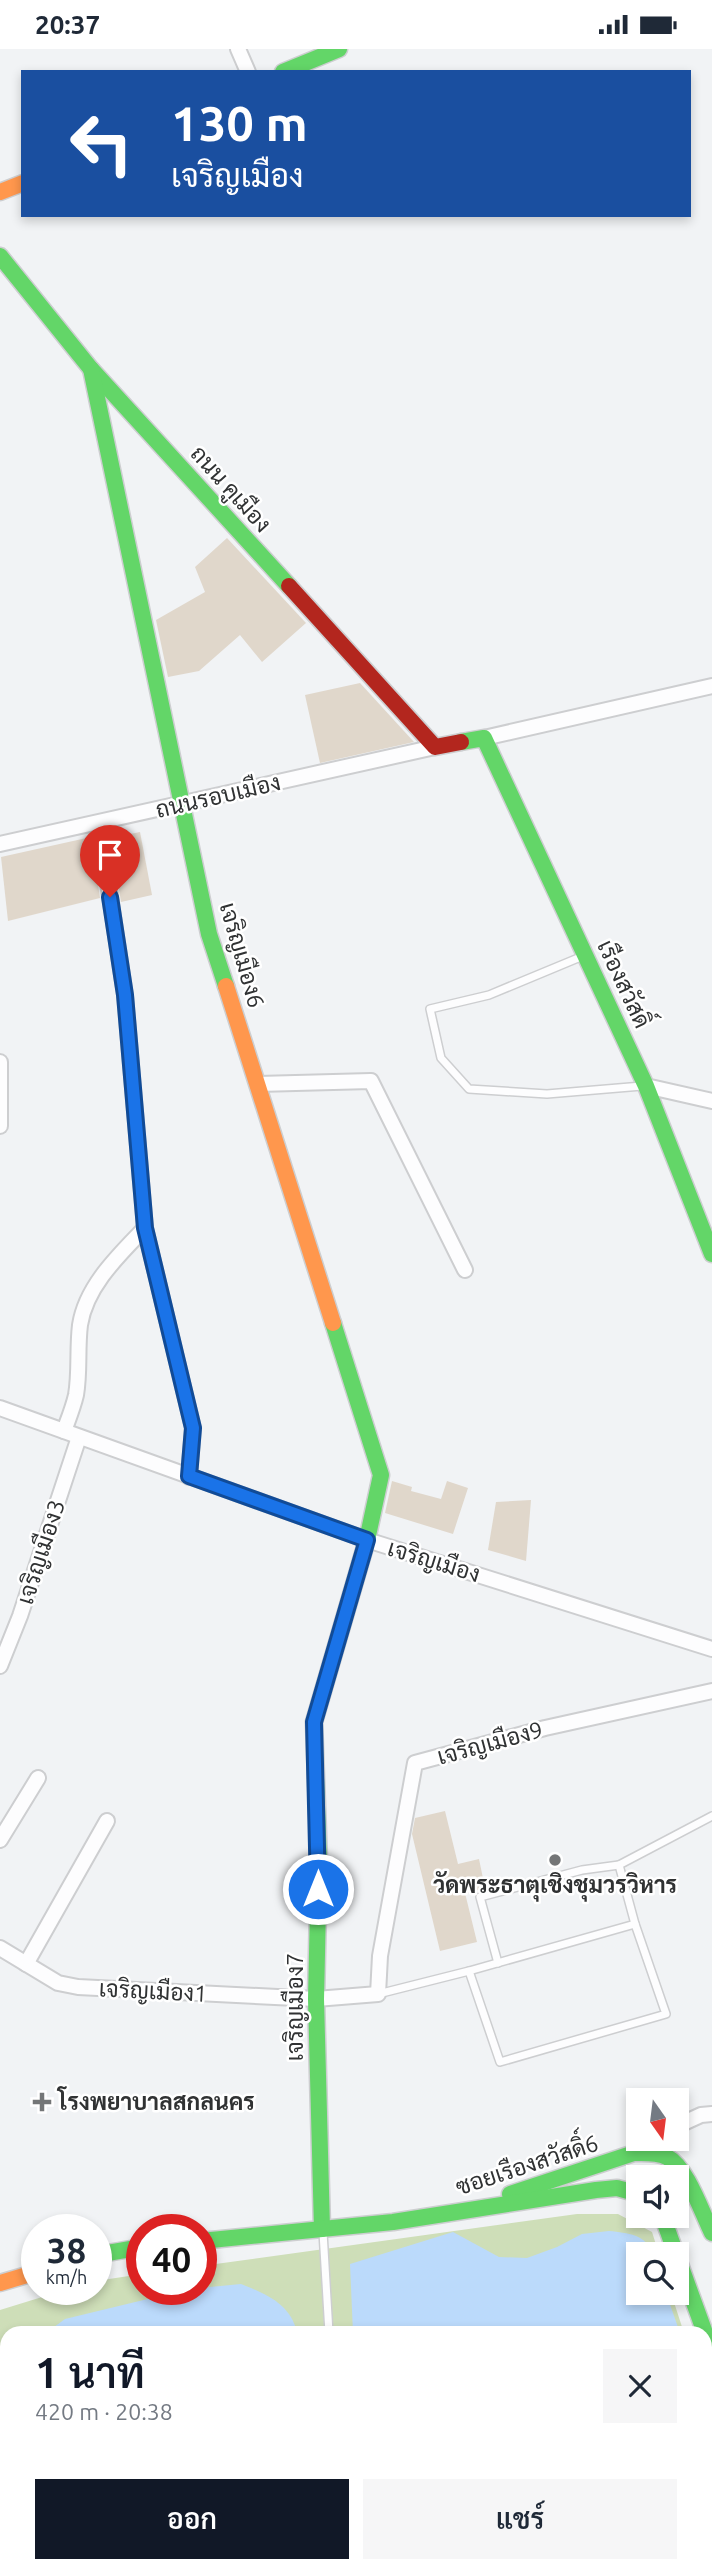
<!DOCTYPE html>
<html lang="th">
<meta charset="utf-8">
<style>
:root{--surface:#fff;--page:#f6f6f7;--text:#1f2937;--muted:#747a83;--accent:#111827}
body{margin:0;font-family:Ubuntu,Sarabun,sans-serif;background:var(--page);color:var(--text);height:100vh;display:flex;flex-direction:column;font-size:26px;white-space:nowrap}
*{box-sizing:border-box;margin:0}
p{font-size:23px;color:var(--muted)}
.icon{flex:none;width:38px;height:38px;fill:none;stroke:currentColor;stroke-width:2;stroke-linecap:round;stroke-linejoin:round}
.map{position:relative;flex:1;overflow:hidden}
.drawer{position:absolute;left:0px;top:2277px;width:712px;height:247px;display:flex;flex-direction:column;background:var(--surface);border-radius:21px 21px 0 0;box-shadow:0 4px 10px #0003}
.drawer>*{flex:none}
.banner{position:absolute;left:21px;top:21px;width:670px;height:147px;border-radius:0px;box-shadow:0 4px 10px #0003;background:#1a4fa0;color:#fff;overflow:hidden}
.needle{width:46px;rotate:166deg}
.fabs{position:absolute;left:626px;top:2039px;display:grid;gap:14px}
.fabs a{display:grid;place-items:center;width:63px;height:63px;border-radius:0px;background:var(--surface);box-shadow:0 4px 10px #0003;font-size:35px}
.speed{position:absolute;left:21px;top:2165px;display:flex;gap:14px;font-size:35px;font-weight:700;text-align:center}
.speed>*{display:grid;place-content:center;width:91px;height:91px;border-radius:50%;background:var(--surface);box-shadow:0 4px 10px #0003;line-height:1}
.speed small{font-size:18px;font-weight:400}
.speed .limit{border:10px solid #d22;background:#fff;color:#111}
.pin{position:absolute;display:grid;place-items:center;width:60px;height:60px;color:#fff;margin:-72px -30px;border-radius:50% 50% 50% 0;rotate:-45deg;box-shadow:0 0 7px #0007}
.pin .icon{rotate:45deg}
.me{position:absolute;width:77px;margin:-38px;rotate:0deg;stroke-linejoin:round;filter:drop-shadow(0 0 5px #0008)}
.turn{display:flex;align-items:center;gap:24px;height:147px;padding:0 35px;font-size:32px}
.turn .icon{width:91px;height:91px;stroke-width:2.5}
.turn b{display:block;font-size:49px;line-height:60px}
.round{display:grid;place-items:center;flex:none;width:74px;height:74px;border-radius:0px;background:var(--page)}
.summary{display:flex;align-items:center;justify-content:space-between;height:119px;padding:0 35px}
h1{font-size:42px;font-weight:600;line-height:52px;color:var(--accent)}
.button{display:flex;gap:14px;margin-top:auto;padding:14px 35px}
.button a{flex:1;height:80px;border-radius:0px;background:var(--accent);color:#fff;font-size:28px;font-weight:600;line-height:80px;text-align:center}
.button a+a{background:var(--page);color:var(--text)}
.status{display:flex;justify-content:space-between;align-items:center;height:49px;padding:0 35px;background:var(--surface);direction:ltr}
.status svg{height:19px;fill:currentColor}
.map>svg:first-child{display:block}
</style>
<div class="status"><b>20:37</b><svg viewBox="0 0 49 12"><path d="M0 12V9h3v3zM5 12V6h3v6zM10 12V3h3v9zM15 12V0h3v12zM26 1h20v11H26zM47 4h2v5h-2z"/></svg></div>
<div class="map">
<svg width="712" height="2523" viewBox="0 0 712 2523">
<rect width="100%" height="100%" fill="#f1f3f5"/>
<polygon fill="#cedeb8" points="577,2165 618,2165 652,2183 659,2205 639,2205 639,2244 671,2244 684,2284 7,2284 7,2516 705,2516 705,2353 712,2375 712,2523 0,2523 0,2261 68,2240 96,2240 96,2232 142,2225 142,2240 201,2240 201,2217"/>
<g fill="#bbdafb">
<path d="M609 2182C628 2184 646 2185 653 2205H639V2244H666L680 2284H353L350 2215 453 2183 499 2208 527 2209 557 2198 582 2185Z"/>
<path d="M241 2235C266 2245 291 2255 297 2284H46L65 2270 189 2240Z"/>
<polygon points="712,2499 712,2523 654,2523 670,2517 705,2516 705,2502"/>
<polygon points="25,2516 199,2516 210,2523 0,2523"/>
<polygon points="366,2517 479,2517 468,2523 376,2523"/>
</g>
<g fill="#e0d7cb">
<polygon points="227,489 306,574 262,613 240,586 199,622 168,628 156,571 205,543 195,518"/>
<polygon points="360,634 414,693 320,714 305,646"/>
<polygon points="140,783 152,846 121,853 111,789"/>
<polygon points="91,788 100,849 8,872 1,808"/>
<polygon points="392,1432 412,1438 411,1442 441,1450 447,1432 468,1439 453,1485 385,1464"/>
<polygon points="531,1451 526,1512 488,1501 496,1453"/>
<polygon points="445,1762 458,1815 479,1810 485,1839 465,1844 477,1893 440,1902 412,1785 415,1769"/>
</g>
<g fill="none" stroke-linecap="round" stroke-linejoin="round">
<g stroke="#cdced0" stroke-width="10">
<g id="lane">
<polyline points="583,907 489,946 430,960 441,1009 469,1040 547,1045 642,1037"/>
<polyline points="498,1914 480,1848 582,1821 619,1816"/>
<polyline points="469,1922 500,2013 666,1965 635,1875"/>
<polyline points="378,1945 469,1922 635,1875 619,1816 712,1767"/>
<polyline points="323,2183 329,2284"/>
<polyline points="705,2474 712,2471"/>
<polyline points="345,2516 346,2523"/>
<polyline points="586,2523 601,2516"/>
</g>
</g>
<g stroke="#cdced0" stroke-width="18">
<g id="street">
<polyline points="238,0 248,23"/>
<polyline points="484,689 712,637"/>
<polyline points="99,775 125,946 145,1179 193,1379 189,1428"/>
<polyline points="0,795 435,698"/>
<polyline points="0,1013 0,1077"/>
<polyline points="258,1035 371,1032 465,1221"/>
<polyline points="646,1037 712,1052"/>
<polyline points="0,1359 367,1491 712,1600"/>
<path d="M64 1382C68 1371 73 1359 76 1346 80 1323 77 1300 80 1276 86 1237 119 1206 145 1179"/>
<polyline points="0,1617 20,1567 79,1388"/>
<polyline points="0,1791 38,1729"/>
<polyline points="0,1899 58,1934 78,1938 316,1950 378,1945 380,1907 415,1714 545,1679 712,1642"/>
<polyline points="26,1915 107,1772"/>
<polyline points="677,2077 701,2066 712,2065"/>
<polyline points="657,2104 664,2090"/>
</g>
</g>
<g stroke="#cdced0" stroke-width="19">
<g id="fast">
<polyline points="283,23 339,0"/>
<polyline points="0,207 91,320 289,537"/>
<polyline points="91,320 209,885 226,937"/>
<polyline points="461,693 484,689 646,1037 712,1205"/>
<path d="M510 2145 634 2104C645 2104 657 2103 667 2108 687 2118 702 2164 712 2184"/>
<polyline points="662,2166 676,2205"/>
<polyline points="322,2180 316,1950 319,1813 314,1673 367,1491 381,1426 333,1274"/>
<polyline points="201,2192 393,2173 596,2141 617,2139 639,2145"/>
<polyline points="96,2206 142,2198"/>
<polyline points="677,2207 705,2284"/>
<polyline points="705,2285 712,2304"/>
</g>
</g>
<g stroke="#cdced0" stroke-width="19">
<g id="slow">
<polyline points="0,143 23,134"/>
<polyline points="226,937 333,1274"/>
<polyline points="0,2234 37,2223"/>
</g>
</g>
<g stroke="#cdced0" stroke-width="19">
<polyline id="jam" points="289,537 435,698 461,693"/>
</g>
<use href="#lane" stroke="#fdfdfe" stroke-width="7"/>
<use href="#street" stroke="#fdfdfe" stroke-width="14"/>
<use href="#fast" stroke="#63d668" stroke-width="16"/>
<use href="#slow" stroke="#ff974d" stroke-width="16"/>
<use href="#jam" stroke="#b3261e" stroke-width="16"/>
</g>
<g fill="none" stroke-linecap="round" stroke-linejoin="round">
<g stroke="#114b97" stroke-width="18">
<polyline id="route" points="110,848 125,946 145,1179 193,1379 189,1427 367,1491 314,1673 318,1840"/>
</g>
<use href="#route" stroke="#1a73e8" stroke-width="12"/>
</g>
<g fill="#747677" stroke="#fff" stroke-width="2.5">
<circle cx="555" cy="1811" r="7"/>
<path d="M38.5 2042.5h7v7h7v7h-7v7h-7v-7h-7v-7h7z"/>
</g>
<g text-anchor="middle" stroke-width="5" stroke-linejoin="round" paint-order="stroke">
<g font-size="23" fill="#303233" stroke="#fff">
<text transform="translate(231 440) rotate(48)" y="8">ถนน คูเมือง</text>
<text transform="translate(218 747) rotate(-13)" y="8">ถนนรอบเมือง</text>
<text transform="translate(242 906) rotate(74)" y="8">เจริญเมือง6</text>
<text transform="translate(624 935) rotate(65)" y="8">เรืองสวัสดิ์</text>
<text transform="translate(41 1503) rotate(-72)" y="8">เจริญเมือง3</text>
<text transform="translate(434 1512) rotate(17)" y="8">เจริญเมือง</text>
<text transform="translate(490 1694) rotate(-15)" y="8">เจริญเมือง9</text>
<text transform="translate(153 1942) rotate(3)" y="8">เจริญเมือง1</text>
<text transform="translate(295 1958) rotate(-90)" y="8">เจริญเมือง7</text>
<text transform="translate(527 2116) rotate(-18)" y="8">ซอยเรืองสวัสดิ์6</text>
</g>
<g font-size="23" font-weight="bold" fill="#303233" stroke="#fff">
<text x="555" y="1844">วัดพระธาตุเชิงชุมวรวิหาร</text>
<text x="58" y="2061" text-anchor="start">โรงพยาบาลสกลนคร</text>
</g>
</g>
</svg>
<div class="fabs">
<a><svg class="needle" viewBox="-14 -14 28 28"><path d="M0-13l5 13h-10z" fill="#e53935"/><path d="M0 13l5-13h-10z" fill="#747a83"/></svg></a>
<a><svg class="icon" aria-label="sound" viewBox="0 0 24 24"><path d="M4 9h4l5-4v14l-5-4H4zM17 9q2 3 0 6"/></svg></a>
<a><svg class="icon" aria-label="search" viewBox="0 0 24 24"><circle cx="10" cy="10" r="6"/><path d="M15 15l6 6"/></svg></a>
</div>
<div class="speed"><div>38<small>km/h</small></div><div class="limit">40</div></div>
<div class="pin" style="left:110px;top:848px;background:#d93025"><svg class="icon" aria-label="arrive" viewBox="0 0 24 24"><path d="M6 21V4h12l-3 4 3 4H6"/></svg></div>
<svg class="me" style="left:318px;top:1840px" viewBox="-20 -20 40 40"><circle r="17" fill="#1a73e8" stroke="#fff" stroke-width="3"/><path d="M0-11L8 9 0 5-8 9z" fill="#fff"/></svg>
<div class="banner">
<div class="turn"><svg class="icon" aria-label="left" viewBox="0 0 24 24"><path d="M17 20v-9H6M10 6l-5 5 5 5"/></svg><div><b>130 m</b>เจริญเมือง</div></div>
</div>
<section class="drawer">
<div class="summary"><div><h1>1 นาที</h1><p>420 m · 20:38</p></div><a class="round"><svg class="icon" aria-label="close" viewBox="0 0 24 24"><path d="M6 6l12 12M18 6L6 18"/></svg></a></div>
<div class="button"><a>ออก</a><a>แชร์</a></div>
</section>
</div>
